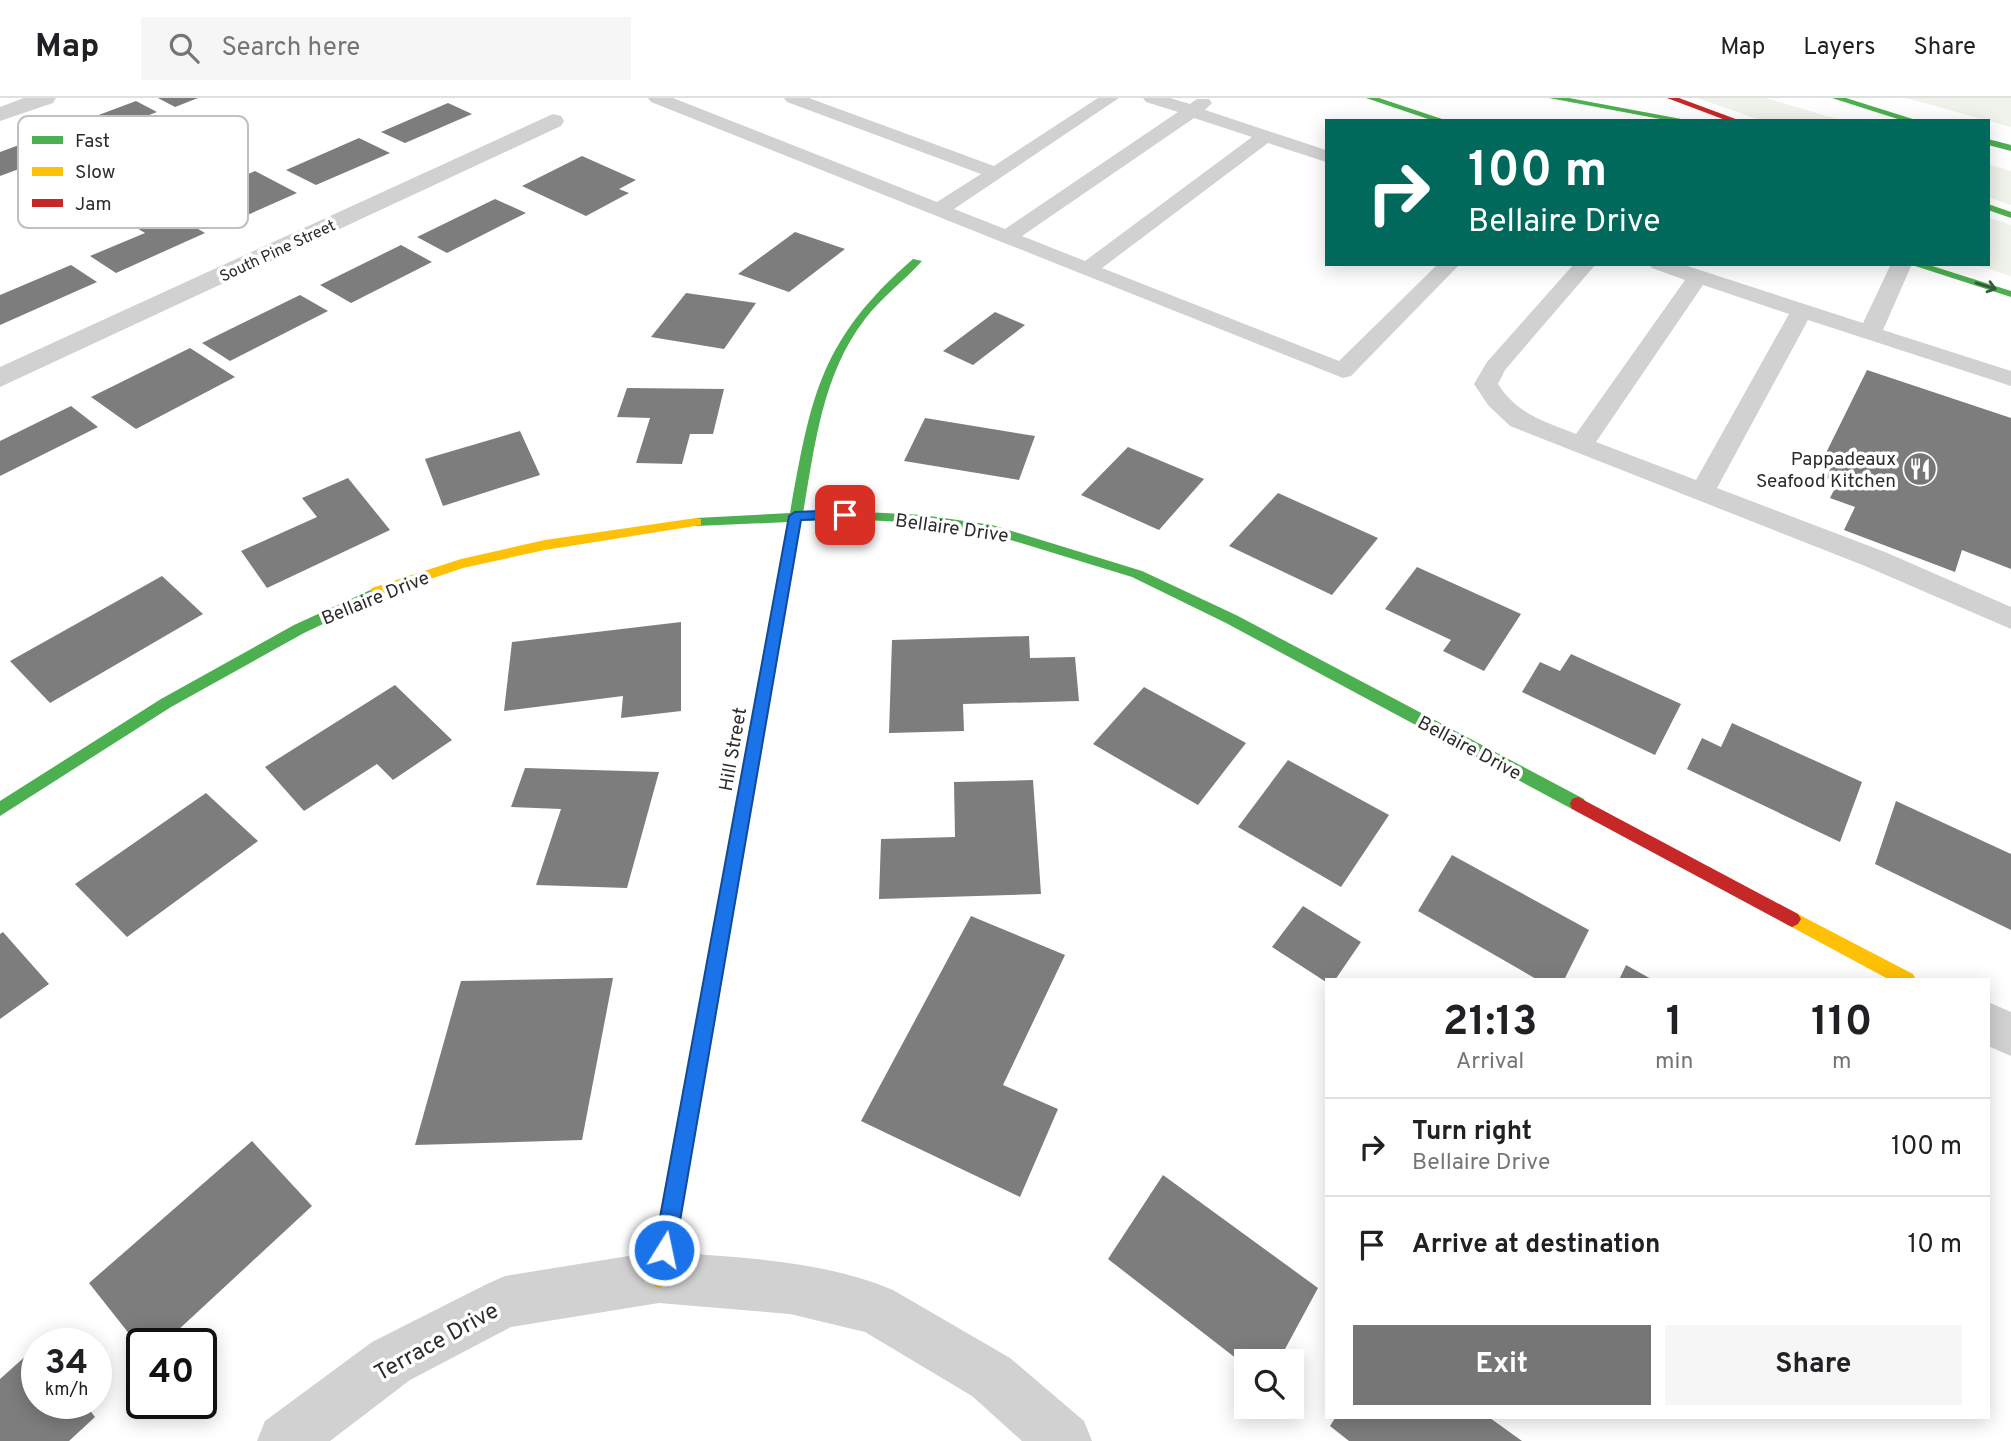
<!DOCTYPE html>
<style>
:root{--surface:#fff;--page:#f6f6f6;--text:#202124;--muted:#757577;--line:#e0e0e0;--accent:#767676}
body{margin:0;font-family:Overpass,sans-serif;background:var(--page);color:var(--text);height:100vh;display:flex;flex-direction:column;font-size:26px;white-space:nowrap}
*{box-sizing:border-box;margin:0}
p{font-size:23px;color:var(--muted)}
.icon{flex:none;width:38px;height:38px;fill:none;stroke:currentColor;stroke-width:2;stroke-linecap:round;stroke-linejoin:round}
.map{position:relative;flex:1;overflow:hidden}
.panel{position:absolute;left:1325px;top:880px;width:665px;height:441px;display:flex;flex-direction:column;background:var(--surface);border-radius:0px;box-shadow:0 4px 18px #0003}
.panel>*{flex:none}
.banner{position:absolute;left:1325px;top:21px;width:665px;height:147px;border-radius:0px;box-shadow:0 4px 18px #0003;background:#00695c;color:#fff;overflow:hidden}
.tools{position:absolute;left:1234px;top:1251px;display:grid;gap:14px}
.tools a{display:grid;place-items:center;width:70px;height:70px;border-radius:0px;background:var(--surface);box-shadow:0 4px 18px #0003;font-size:35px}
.speed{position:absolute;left:21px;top:1230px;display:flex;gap:14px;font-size:35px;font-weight:700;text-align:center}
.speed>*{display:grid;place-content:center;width:91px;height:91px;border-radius:50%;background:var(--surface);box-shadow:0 4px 18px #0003;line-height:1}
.speed small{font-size:18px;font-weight:400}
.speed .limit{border:4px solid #111;border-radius:10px;background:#fff;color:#111}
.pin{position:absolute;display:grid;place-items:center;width:60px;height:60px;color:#fff;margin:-30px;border-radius:14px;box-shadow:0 4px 10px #0006}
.me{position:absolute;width:77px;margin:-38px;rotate:10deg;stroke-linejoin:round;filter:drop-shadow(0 0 5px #0008)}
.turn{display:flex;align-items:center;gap:24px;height:147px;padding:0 28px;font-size:32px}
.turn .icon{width:91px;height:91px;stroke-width:2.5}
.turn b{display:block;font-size:49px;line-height:60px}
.eta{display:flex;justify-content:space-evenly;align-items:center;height:119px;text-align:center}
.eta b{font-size:42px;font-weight:700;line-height:49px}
.primary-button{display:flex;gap:14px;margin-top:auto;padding:14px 28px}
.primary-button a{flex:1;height:80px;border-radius:0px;background:var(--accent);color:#fff;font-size:28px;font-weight:700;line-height:80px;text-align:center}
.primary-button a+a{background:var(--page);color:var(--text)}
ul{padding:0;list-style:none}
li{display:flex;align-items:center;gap:21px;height:98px;padding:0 28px;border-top:2px solid var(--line)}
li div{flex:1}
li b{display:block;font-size:26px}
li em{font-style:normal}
header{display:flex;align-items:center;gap:42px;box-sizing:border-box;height:98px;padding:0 35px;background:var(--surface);border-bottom:2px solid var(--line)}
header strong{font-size:33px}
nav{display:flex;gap:38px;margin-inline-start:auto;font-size:24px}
.search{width:490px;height:63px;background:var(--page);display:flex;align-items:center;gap:18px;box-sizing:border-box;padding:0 24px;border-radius:0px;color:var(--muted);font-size:26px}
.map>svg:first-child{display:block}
</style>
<header>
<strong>Map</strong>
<div class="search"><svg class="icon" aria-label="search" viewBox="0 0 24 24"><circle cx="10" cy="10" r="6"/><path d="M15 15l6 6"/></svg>Search here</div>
<nav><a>Map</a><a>Layers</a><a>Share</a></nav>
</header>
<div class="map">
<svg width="2011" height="1343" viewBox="0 0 2011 1343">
<rect width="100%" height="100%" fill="#fff"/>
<g fill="#eff3eb">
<polygon points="1697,0 1766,0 1843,23 1763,23"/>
<polygon points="1906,0 2011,0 2011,29"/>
<polygon points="1988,66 2011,73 2011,107 1988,99"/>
<polygon points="1988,119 2011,127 2011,178 1973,166 1988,166"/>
</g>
<g fill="#7d7d7d">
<polygon points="158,0 198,0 175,9"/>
<polygon points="136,3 157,14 77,45 56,33"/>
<polygon points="448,5 472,16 405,45 381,34"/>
<polygon points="41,39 65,54 0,78 0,54"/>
<polygon points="359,40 390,55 316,87 286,72"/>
<polygon points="582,58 636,82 619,91 629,95 586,118 522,88"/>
<polygon points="255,73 297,95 218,130 193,116 209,109 192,100"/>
<polygon points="495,101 526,115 447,155 417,139"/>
<polygon points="166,112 205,135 116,175 90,158 145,135 132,127"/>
<polygon points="795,134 845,151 789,194 738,176"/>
<polygon points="401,147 432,164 351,205 320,187"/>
<polygon points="71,167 97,184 0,227 0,197"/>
<polygon points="686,195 756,205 724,251 651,239"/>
<polygon points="300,197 328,213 230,263 202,245"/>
<polygon points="995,214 1025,227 973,267 943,253"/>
<polygon points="190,250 235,279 136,331 91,299"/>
<polygon points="1867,272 2011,320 2011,471 1962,452 1955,474 1844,432 1855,409 1830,400 1838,384 1826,380 1834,363 1824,359"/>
<polygon points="627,290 724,291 713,336 690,336 682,366 636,365 650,320 617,319"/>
<polygon points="71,308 98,329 0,378 0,343"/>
<polygon points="925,320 1035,338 1019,382 904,363"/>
<polygon points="520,333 540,377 443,408 425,361"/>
<polygon points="1128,349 1204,381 1159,432 1081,397"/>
<polygon points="348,380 390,432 267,490 241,453 317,419 302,400"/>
<polygon points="1278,395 1378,440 1332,497 1229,448"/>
<polygon points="1417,469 1521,516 1484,573 1443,553 1451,542 1385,511"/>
<polygon points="162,478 203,516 50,605 10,563"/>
<polygon points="681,524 681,613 621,620 623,598 504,613 512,544"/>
<polygon points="1029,538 1030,560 1075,559 1079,603 963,606 964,633 889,635 892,542"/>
<polygon points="1571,556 1681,606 1655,657 1522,594 1540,564 1560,573"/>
<polygon points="395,587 452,642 393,682 377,666 304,713 265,669"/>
<polygon points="1144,589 1246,645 1198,707 1093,646"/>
<polygon points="1732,625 1862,684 1840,744 1687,671 1702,640 1721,649"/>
<polygon points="1288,662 1389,717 1341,789 1238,729"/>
<polygon points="525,670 659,674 627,790 536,787 561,711 511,709"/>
<polygon points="1033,682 1041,796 879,801 881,741 955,739 954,684"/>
<polygon points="206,695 258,743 127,839 75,786"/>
<polygon points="1896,703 2011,756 2011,832 1875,766"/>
<polygon points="1452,757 1589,832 1564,882 1538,882 1418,813"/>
<polygon points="1303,808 1361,844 1335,882 1326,882 1326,884 1272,849"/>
<polygon points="971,818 1065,857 1003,987 1058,1011 1020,1099 861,1023"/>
<polygon points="3,834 49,886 0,921 0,836"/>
<polygon points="1626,867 1653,882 1619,882"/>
<polygon points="613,880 582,1042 415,1047 461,883"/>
<polygon points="252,1043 312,1108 163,1246 142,1246 142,1252 89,1185"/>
<polygon points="1163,1077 1318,1190 1278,1264 1246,1264 1246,1268 1108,1161"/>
<polygon points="37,1248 37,1306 85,1306 95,1319 69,1343 0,1343 0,1281"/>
<polygon points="1335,1320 1490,1320 1522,1343 1349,1343 1330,1328"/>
</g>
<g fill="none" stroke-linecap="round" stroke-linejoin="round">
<g fill="#d1d1d1" fill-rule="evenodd">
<path d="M648 0H673L937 104 981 76 787 4 784 0H809L994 68 1098 0H1119L954 111 1005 131 1178 14 1146 4 1143 0H1170L1190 6 1197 1H1209L1212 5 1205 12 1326 52V64L1268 45 1102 170 1339 263 1438 166H1460L1351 278 1343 280 651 4ZM1194 20 1252 39 1085 163 1022 138Z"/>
<path d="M1574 166H1596L1505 272 1498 286C1517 316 1545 324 1576 336L1685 182 1652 170 1649 166H1681L1863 225 1891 166H1912L1883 232 2011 273V288L1808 222 1717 390 1885 454 2011 509V531L1865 468 1510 328 1488 307 1474 286 1487 264ZM1703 187 1789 216 1696 382 1596 344Z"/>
</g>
<g fill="#d1d1d1" fill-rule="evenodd">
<polygon points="24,0 56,0 53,5 0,23 0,9"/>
<polygon points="553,16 561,18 564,23 561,28 0,289 0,269"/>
<polygon points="1988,904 2011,914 2011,958 1988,948"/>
<path d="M659 1153C737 1160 820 1161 893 1192L1010 1260 1084 1323 1092 1343H1022L972 1298 865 1234 790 1216 659 1205 511 1229 410 1282 330 1343H257L265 1323 372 1244 487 1186 505 1178Z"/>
</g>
<g fill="#4caf50" fill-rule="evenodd">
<polygon points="1366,0 1379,0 1448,23 1434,23"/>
<polygon points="1549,0 1569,0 1692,23 1671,23"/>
<polygon points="1832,0 1846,0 1919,23 1904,23"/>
<polygon points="1988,41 2011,47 2011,53 1988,47"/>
<polygon points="1988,106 2011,114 2011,120 1988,112"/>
<path d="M913 161 922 163C904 183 882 199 865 221 822 277 815 347 803 415L845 413 923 417 992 427 1142 473 1236 517 1584 701 1586 706 1584 711H1572L1226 525 1132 479 991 436 923 425 845 421 801 423 715 919 712 925 706 928 700 925 697 919 788 424 696 428 689 424 696 420 790 415C811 298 820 242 913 161Z"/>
<polygon points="1909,166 1926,166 2011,193 2011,199"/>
<polygon points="377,489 382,490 384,494 382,498 304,535 171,609 0,718 0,703 161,601 294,527"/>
</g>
<g fill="#ffc107" fill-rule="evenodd">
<polygon points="696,420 701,421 701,427 545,452 463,470 377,499 370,494 372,490 461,461 545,442"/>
<polygon points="1792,813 1913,876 1916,882 1890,882 1786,826 1783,821 1786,816"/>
<polygon points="706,910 712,913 715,919 670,1179 666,1186 659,1190 652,1186 648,1179 697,919 700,913"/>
</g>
<g fill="#c62828" fill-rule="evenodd">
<polygon points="1667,0 1679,0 1741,23 1728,23"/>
<polygon points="1578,699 1798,816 1801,821 1798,826 1792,829 1786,826 1572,711 1570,706 1572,701"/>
</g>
</g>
<defs><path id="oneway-shaft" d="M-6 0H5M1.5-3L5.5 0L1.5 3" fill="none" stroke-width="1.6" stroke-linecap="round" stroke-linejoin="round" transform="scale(1.75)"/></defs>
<use stroke="#375a39" href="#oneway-shaft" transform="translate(1986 188) rotate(17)"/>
<polygon fill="#1a73e8" stroke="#114b97" stroke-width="2" points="845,412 852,417 850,420 801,422 675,1152 672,1160 664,1163 657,1160 654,1152 789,418 795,414"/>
<defs>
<g id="restaurant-disc" transform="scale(1.75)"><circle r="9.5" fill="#767676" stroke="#fff"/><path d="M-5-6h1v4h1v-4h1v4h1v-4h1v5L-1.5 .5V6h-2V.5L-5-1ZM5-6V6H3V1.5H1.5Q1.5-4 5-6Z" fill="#fff"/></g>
</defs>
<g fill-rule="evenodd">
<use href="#restaurant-disc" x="1920" y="371"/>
</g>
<g text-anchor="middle" stroke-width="7" stroke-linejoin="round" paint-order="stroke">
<g font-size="16" fill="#2c2c2c" stroke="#fff">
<text transform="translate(277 152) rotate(-25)" y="6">South Pine Street</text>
</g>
<g font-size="19" fill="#2c2c2c" stroke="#fff" text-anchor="end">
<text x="1896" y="367">Pappadeaux<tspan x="1896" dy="22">Seafood Kitchen</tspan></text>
</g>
<g font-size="19" fill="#2c2c2c" stroke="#fff">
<text transform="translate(952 429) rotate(8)" y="7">Bellaire Drive</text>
<text transform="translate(375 499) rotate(-22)" y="7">Bellaire Drive</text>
<text transform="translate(1470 649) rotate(28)" y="7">Bellaire Drive</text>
<text transform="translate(732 651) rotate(-80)" y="7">Hill Street</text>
</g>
<g font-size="23" fill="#2c2c2c" stroke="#fff">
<text transform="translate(436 1243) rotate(-29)" y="8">Terrace Drive</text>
</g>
</g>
<rect x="18" y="18" width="230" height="112" rx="10" fill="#fff" stroke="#c0c0c0" stroke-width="2"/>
<rect x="32" y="38" width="31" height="8" fill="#4caf50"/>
<rect x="32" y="69" width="31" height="9" fill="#ffc107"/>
<rect x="32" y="101" width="31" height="8" fill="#c62828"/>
<g font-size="19" fill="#2c2c2c">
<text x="75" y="49">Fast</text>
<text x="75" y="80">Slow</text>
<text x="75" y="112">Jam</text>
</g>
</svg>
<div class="tools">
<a><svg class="icon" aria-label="search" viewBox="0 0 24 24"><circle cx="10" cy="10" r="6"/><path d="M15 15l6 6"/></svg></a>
</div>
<div class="speed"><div>34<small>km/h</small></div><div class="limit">40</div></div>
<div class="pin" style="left:845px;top:417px;background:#d93025"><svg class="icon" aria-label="arrive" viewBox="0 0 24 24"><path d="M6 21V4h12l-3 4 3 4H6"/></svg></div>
<svg class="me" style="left:664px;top:1152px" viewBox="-20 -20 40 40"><circle r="17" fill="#1a73e8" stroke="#fff" stroke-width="3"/><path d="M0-11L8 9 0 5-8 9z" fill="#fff"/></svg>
<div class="banner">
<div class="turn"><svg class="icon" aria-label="right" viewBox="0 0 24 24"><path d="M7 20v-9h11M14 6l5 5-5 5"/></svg><div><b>100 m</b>Bellaire Drive</div></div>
</div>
<section class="panel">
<div class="eta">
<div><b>21:13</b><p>Arrival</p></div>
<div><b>1</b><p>min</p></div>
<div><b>110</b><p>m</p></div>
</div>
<ul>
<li><svg class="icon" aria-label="right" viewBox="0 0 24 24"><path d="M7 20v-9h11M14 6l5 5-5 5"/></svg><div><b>Turn right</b><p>Bellaire Drive</p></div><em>100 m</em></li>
<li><svg class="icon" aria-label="arrive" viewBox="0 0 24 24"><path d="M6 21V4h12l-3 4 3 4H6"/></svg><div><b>Arrive at destination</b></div><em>10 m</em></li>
</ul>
<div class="primary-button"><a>Exit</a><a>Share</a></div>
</section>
</div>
